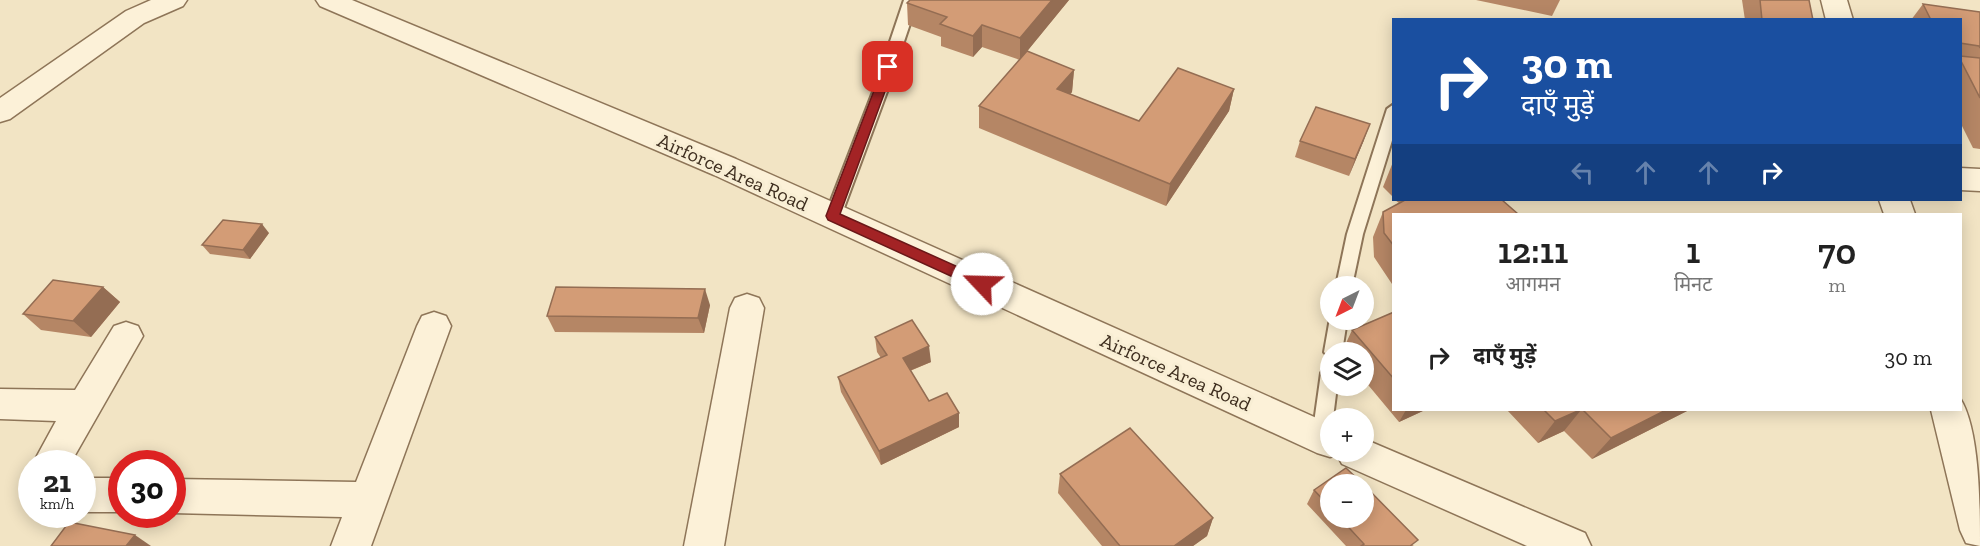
<!DOCTYPE html>
<html lang="hi">
<meta charset="utf-8">
<style>
:root{--surface:#fff;--page:#f2f2f2;--text:#222;--muted:#767676}
body{margin:0;font-family:"Zilla Slab","Noto Sans Devanagari",serif;background:var(--page);color:var(--text);height:100vh;display:flex;flex-direction:column;font-size:22px;white-space:nowrap}
*{box-sizing:border-box;margin:0}
p{font-size:20px;color:var(--muted)}
.icon{flex:none;width:33px;height:33px;fill:none;stroke:currentColor;stroke-width:2;stroke-linecap:round;stroke-linejoin:round}
.map{position:relative;flex:1;overflow:hidden}
.side{position:absolute;left:1392px;top:213px;width:570px;height:198px;display:flex;flex-direction:column;background:var(--surface);border-radius:0px;box-shadow:0 3px 15px #0003}
.side>*{flex:none}
.guide{position:absolute;left:1392px;top:18px;width:570px;height:183px;border-radius:0px;box-shadow:0 3px 15px #0003;background:#1a4fa0;color:#fff;overflow:hidden}
.needle{width:39px;rotate:222deg}
.tools{position:absolute;left:1320px;top:276px;display:grid;gap:12px}
.tools a{display:grid;place-items:center;width:54px;height:54px;border-radius:50%;background:var(--surface);box-shadow:0 3px 15px #0003;font-size:30px}
.speed{position:absolute;left:18px;top:450px;display:flex;gap:12px;font-size:30px;font-weight:700;text-align:center}
.speed>*{display:grid;place-content:center;width:78px;height:78px;border-radius:50%;background:var(--surface);box-shadow:0 3px 15px #0003;line-height:1}
.speed small{font-size:15px;font-weight:400}
.speed .limit{border:9px solid #d22;background:#fff;color:#111}
.pin{position:absolute;display:grid;place-items:center;width:51px;height:51px;color:#fff;margin:-26px;border-radius:12px;box-shadow:0 3px 9px #0006}
.me{position:absolute;width:66px;margin:-33px;rotate:294deg;stroke-linejoin:round;filter:drop-shadow(0 0 4px #0008)}
.turn{display:flex;align-items:center;gap:21px;height:126px;padding:0 30px;font-size:27px}
.turn .icon{width:78px;height:78px;stroke-width:2.5}
.turn b{display:block;font-size:42px;line-height:51px}
.lanes{display:flex;align-items:center;height:57px;padding:0 30px;background:#0003;justify-content:center;gap:30px;direction:ltr}
.lanes .off{opacity:.35}
.eta{display:flex;justify-content:space-evenly;align-items:center;height:102px;text-align:center}
.eta b{font-size:36px;font-weight:600;line-height:42px}
ul{padding:0;list-style:none}
li{display:flex;align-items:center;gap:18px;height:84px;padding:0 30px}
li div{flex:1}
li b{display:block;font-size:22px}
li em{font-style:normal}
.map>svg:first-child{display:block}
</style>
<div class="map">
<svg width="1980" height="546" viewBox="0 0 1980 546">
<rect width="100%" height="100%" fill="#f2e4c4"/>
<g fill="none" stroke-linecap="round" stroke-linejoin="round">
<g stroke="#8e7558" stroke-width="4">
<g id="lane">
<polygon points="904,0 918,0 888,89 841,216 839,220 827,220 825,216 874,89"/>
<polygon points="1394,104 1394,134 1363,234 1352,286 1336,286 1347,234 1387,109"/>
<polygon points="1330,318 1347,320 1342,352 1330,352 1330,358 1324,352"/>
<polygon points="1330,366 1330,386 1337,386 1333,418 1330,418 1330,435 1328,443 1321,445 1314,443 1312,437 1321,373 1324,368"/>
</g>
</g>
<g stroke="#8e7558" stroke-width="3">
<g id="street">
<polygon points="151,0 187,0 183,6 144,23 10,119 0,122 0,98 126,11"/>
<polygon points="316,0 352,0 736,159 1330,424 1330,452 1364,452 1364,439 1585,533 1591,546 1527,546 1342,464 1337,455 1330,457 1317,453 714,175 320,6"/>
<polygon points="1821,0 1847,0 1853,20 1826,20"/>
<polygon points="1960,168 1980,169 1980,191 1960,190"/>
<polygon points="1879,200 1910,200 1915,214 1884,214"/>
<polygon points="747,294 759,298 764,308 724,546 684,546 730,308 735,298"/>
<polygon points="434,312 446,316 451,326 371,546 331,546 342,517 172,513 172,479 356,482 417,326 422,316"/>
<polygon points="126,322 138,326 143,336 70,464 32,465 56,421 0,419 0,389 75,390 114,326"/>
<path d="M1960 398C1980 429 1980 507 1980 546L1966 543 1960 530 1931 410H1960Z"/>
<rect x="82" y="478" width="40" height="34"/>
</g>
</g>
<use href="#lane" fill="#fcf1d8" fill-rule="evenodd"/>
<use href="#street" fill="#fcf1d8" fill-rule="evenodd"/>
</g>
<g fill="#b58665">
<polygon points="910,0 1069,0 1023,56 1074,70 1072,92 1070,94 1139,121 1234,89 1229,111 1166,206 979,128 979,106 1020,60 982,47 973,57 941,46 941,37 908,25 907,3"/>
<polygon points="1476,0 1560,0 1552,16"/>
<polygon points="1742,0 1809,0 1813,20 1745,20"/>
<polygon points="1923,4 1980,12 1980,149 1973,148 1960,122 1960,20 1911,20"/>
<polygon points="1364,140 1349,176 1295,157 1300,141"/>
<polygon points="1393,162 1394,162 1394,198 1383,187"/>
<polygon points="1395,200 1502,200 1394,214 1394,287 1374,257 1373,237 1383,212 1399,203"/>
<polygon points="269,233 250,259 210,254 202,245"/>
<polygon points="103,287 120,302 91,337 41,330 23,314"/>
<polygon points="710,305 704,333 555,332 547,316"/>
<polygon points="1394,312 1394,410 1425,410 1399,422 1364,380 1364,352 1342,352 1352,330"/>
<polygon points="875,337 931,362 910,371 929,401 959,427 881,465 841,392 838,377 881,358 877,352"/>
<polygon points="1507,410 1689,410 1592,459 1564,431 1538,443"/>
<polygon points="1060,474 1213,518 1207,536 1193,546 1102,546 1058,493"/>
<polygon points="1330,484 1330,518 1364,518 1414,546 1346,546 1307,504 1314,490"/>
</g>
<g fill="#946d53">
<polygon points="1052,0 1069,0 1020,60 1020,38"/>
<polygon points="982,25 982,47 973,57 973,36"/>
<polygon points="1074,70 1072,92 1056,111 1057,89"/>
<polygon points="1234,89 1229,111 1166,206 1170,184"/>
<polygon points="1370,124 1364,140 1349,176 1355,159"/>
<polygon points="262,224 269,233 250,259 243,250"/>
<polygon points="103,287 120,302 91,337 73,321"/>
<polygon points="705,289 710,305 704,333 698,318"/>
<polygon points="929,346 931,362 904,373 903,358"/>
<polygon points="1406,410 1425,410 1399,422"/>
<polygon points="1580,410 1581,410 1564,431 1538,443 1555,421"/>
<polygon points="1666,410 1689,410 1592,459 1611,438"/>
<polygon points="959,413 959,427 881,465 879,451"/>
<polygon points="1213,518 1207,536 1193,546 1174,546"/>
<polygon points="135,535 151,546 126,546"/>
</g>
<g fill="#d39c76" stroke="#946d53" stroke-width="1.5">
<polygon points="910,0 1052,0 1020,38 982,25 973,36 940,24 947,17 907,3"/>
<polygon points="1760,0 1809,0 1813,20 1762,20"/>
<polygon points="1923,4 1980,12 1980,48 1979,46 1960,43 1960,20 1931,20"/>
<polygon points="1027,51 1074,70 1057,89 1139,121 1178,68 1234,89 1170,184 979,106"/>
<polygon points="1960,56 1980,58 1980,98 1960,59"/>
<polygon points="1316,107 1370,124 1355,159 1300,141"/>
<polygon points="1405,200 1502,200 1518,214 1394,214 1394,246 1384,233 1383,212"/>
<polygon points="223,220 262,224 243,250 202,245"/>
<polygon points="53,280 103,287 73,321 23,314"/>
<polygon points="556,287 705,289 698,318 547,316"/>
<polygon points="1394,312 1394,379 1352,330"/>
<polygon points="912,320 929,346 903,358 929,401 947,393 959,413 879,451 838,377 887,355 875,337"/>
<polygon points="1544,410 1580,410 1555,421"/>
<polygon points="1583,410 1666,410 1611,438"/>
<polygon points="1130,428 1213,518 1174,546 1120,546 1060,474"/>
<polygon points="1346,468 1363,484 1330,484 1330,507 1314,490"/>
<polygon points="1364,485 1418,540 1410,546 1361,546 1364,544 1340,518 1364,518"/>
<polygon points="69,522 135,535 126,546 51,546"/>
</g>
<polygon fill="#a32325" stroke="#6a1718" stroke-width="1.5" points="888,63 894,67 840,214 987,280 989,284 987,288 977,288 828,220 826,216 883,67"/>
<g text-anchor="middle" stroke-width="6" stroke-linejoin="round" paint-order="stroke">
<g font-size="20" fill="#3d2d1e" stroke="#f8eed4">
<text transform="translate(733 172) rotate(24)" y="7">Airforce Area Road</text>
<text transform="translate(1176 372) rotate(24)" y="7">Airforce Area Road</text>
</g>
</g>
</svg>
<div class="tools">
<a><svg class="needle" viewBox="-14 -14 28 28"><path d="M0-13l5 13h-10z" fill="#e53935"/><path d="M0 13l5-13h-10z" fill="#767676"/></svg></a>
<a><svg class="icon" aria-label="layers" viewBox="0 0 24 24"><path d="M12 4l9 5-9 5-9-5zM3 14l9 5 9-5"/></svg></a>
<a>+</a>
<a>−</a>
</div>
<div class="speed"><div>21<small>km/h</small></div><div class="limit">30</div></div>
<div class="pin" style="left:888px;top:67px;background:#d93025"><svg class="icon" aria-label="arrive" viewBox="0 0 24 24"><path d="M6 21V4h12l-3 4 3 4H6"/></svg></div>
<svg class="me" style="left:982px;top:284px" viewBox="-20 -20 40 40"><circle r="19" fill="#fff"/><path d="M0-13L10 11 0 6-10 11z" fill="#a32325"/></svg>
<div class="guide">
<div class="turn"><svg class="icon" aria-label="right" viewBox="0 0 24 24"><path d="M7 20v-9h11M14 6l5 5-5 5"/></svg><div><b>30 m</b>दाएँ मुड़ें</div></div>
<div class="lanes"><svg class="icon off" aria-label="left" viewBox="0 0 24 24"><path d="M17 20v-9H6M10 6l-5 5 5 5"/></svg><svg class="icon off" aria-label="ahead" viewBox="0 0 24 24"><path d="M12 20V5M6 11l6-6 6 6"/></svg><svg class="icon off" aria-label="ahead" viewBox="0 0 24 24"><path d="M12 20V5M6 11l6-6 6 6"/></svg><svg class="icon" aria-label="right" viewBox="0 0 24 24"><path d="M7 20v-9h11M14 6l5 5-5 5"/></svg></div>
</div>
<section class="side">
<div class="eta">
<div><b>12:11</b><p>आगमन</p></div>
<div><b>1</b><p>मिनट</p></div>
<div><b>70</b><p>m</p></div>
</div>
<ul>
<li><svg class="icon" aria-label="right" viewBox="0 0 24 24"><path d="M7 20v-9h11M14 6l5 5-5 5"/></svg><div><b>दाएँ मुड़ें</b></div><em>30 m</em></li>
</ul>
</section>
</div>
